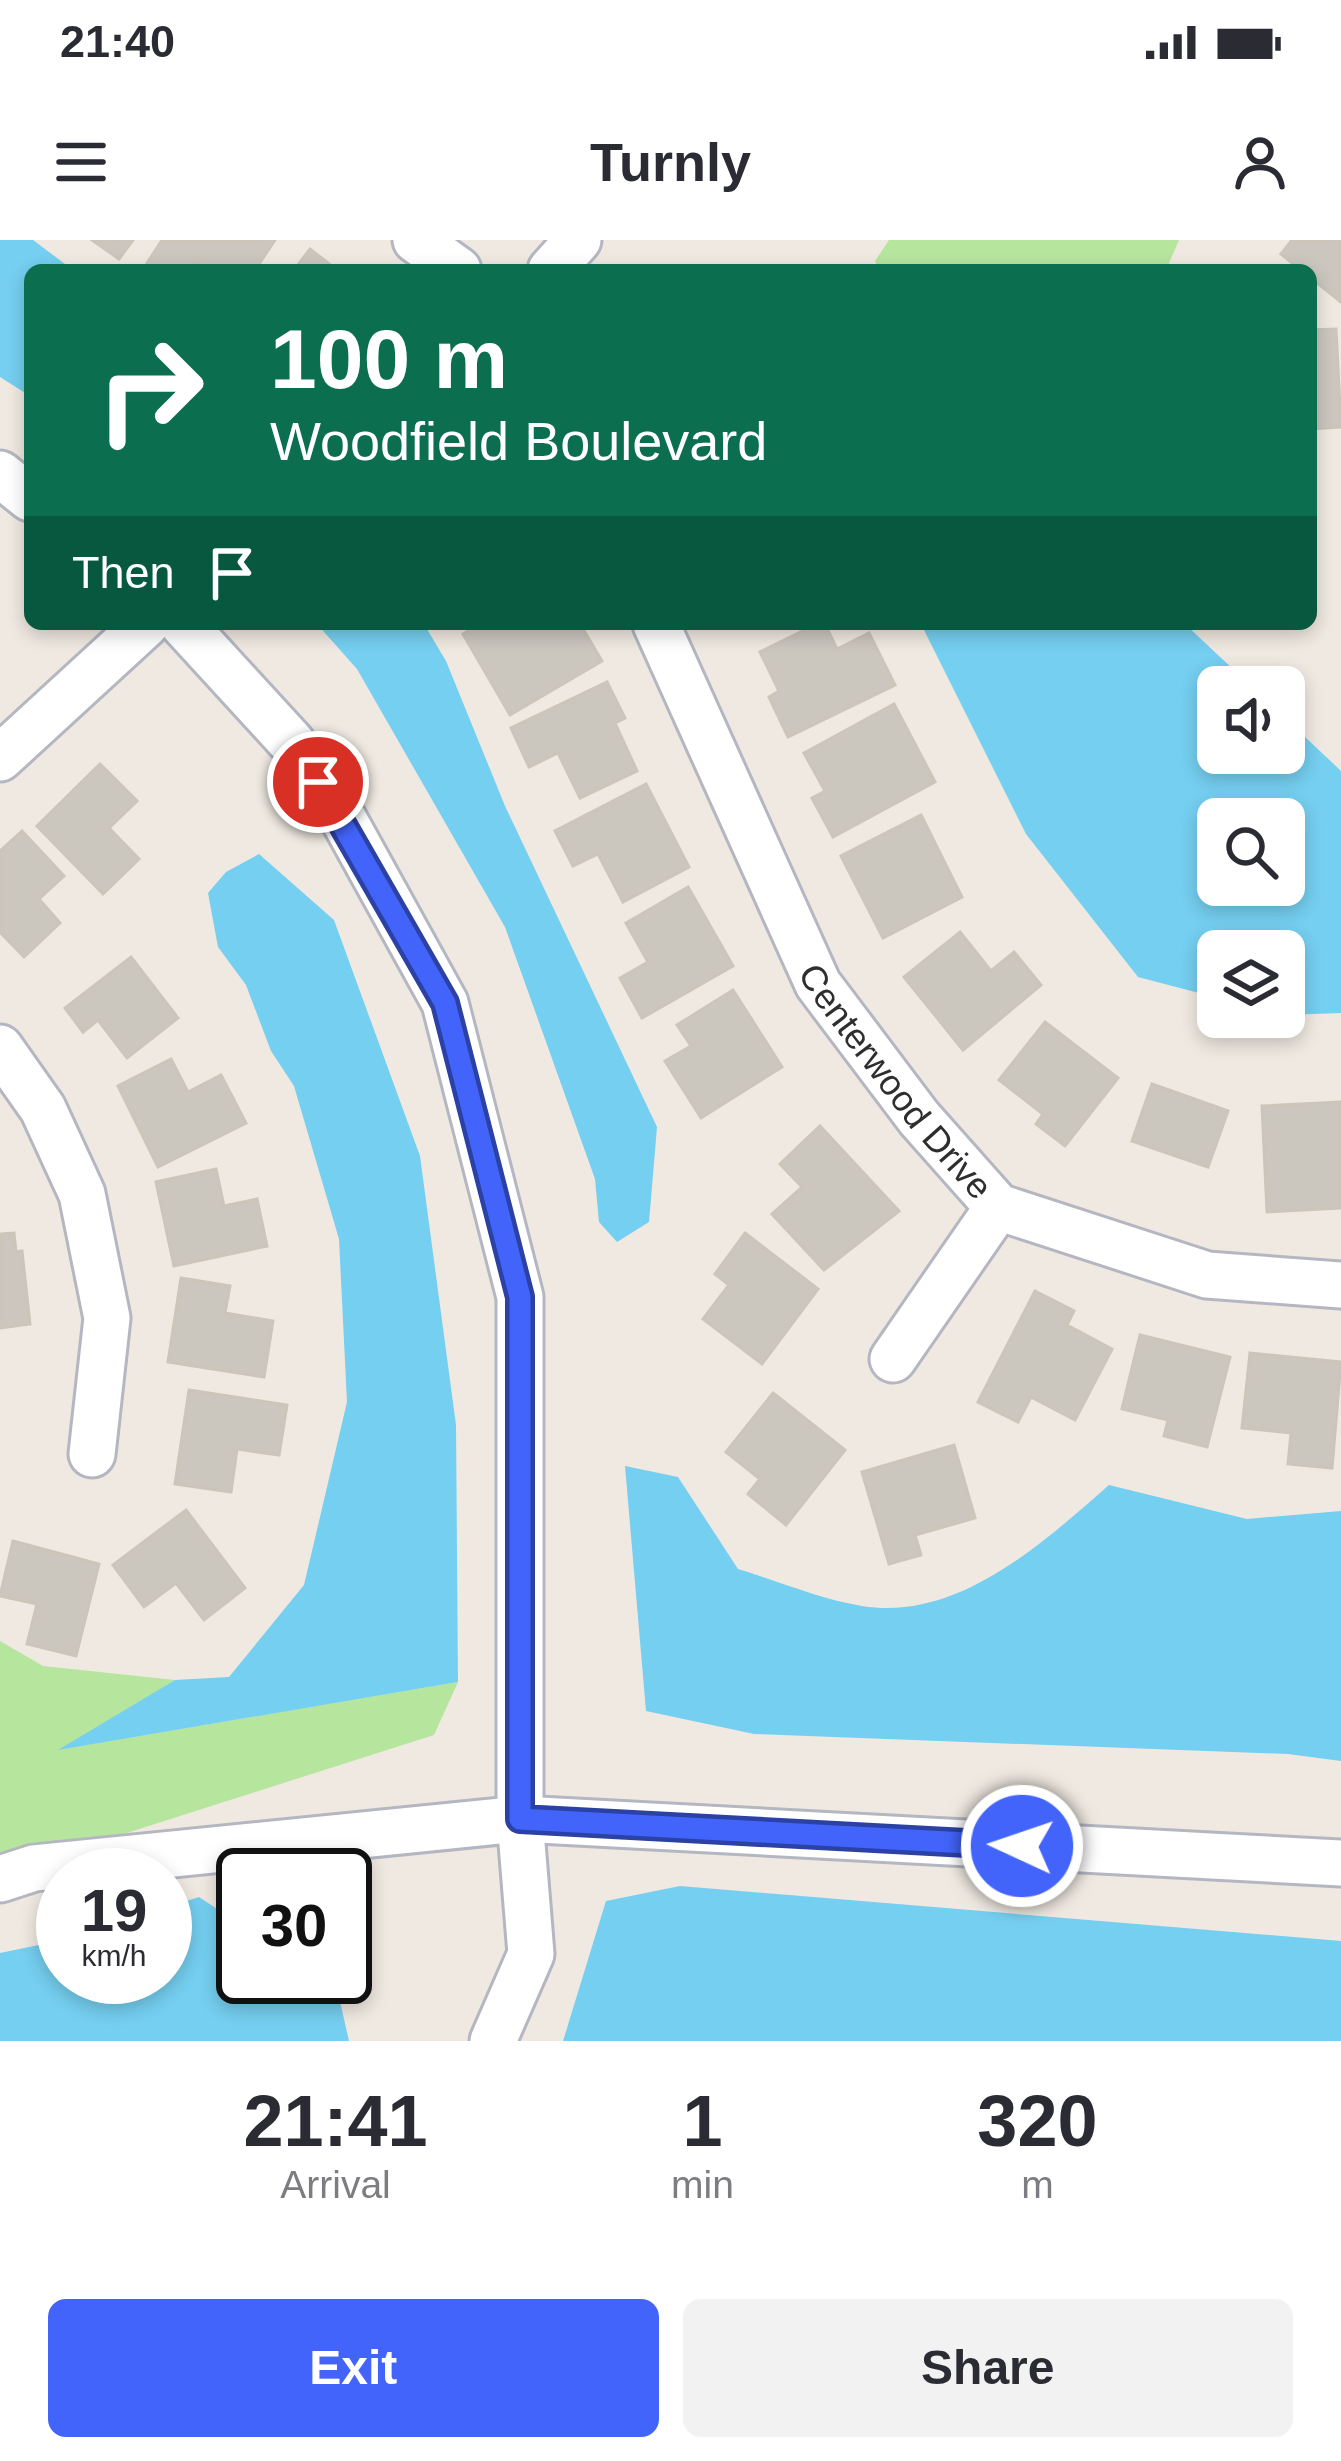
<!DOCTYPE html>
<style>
:root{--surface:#fff;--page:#f2f2f3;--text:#2b2b33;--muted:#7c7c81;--accent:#4264fb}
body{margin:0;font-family:Helvetica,sans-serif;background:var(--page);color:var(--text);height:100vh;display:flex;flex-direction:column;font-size:45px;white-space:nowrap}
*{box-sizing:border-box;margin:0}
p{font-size:39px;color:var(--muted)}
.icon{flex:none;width:66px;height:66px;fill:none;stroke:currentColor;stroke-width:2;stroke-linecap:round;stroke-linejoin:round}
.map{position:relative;height:1801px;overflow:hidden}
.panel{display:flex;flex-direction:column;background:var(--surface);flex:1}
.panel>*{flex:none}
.guide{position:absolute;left:24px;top:24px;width:1293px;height:366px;border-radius:18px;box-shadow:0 6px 18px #0003;background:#0b6e4f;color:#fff;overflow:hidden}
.fabs{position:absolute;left:1197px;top:426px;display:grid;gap:24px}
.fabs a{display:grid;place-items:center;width:108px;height:108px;border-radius:18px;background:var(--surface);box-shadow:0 6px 18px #0003;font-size:60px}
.speed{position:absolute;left:36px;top:1608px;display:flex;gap:24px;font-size:60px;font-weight:700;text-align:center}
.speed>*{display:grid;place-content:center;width:156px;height:156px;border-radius:50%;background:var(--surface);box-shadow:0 6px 18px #0003;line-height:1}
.speed small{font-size:30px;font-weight:400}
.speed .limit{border:6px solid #111;border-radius:18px;background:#fff;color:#111}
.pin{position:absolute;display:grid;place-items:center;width:102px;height:102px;color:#fff;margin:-51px;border:6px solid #fff;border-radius:50%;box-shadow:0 3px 12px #0007}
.me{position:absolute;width:132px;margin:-66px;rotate:273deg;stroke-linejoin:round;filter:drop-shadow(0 0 9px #0008)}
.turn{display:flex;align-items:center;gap:42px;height:252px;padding:0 48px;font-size:54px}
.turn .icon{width:156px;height:156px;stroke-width:2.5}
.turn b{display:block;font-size:84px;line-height:102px}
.then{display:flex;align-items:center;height:114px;padding:0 48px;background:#0003;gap:24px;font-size:45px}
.eta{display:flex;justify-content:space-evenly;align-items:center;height:204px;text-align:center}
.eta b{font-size:72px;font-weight:700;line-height:84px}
.cta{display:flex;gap:24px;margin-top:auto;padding:24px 48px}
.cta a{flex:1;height:138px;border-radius:18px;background:var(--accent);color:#fff;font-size:48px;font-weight:700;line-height:138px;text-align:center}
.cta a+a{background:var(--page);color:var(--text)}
.status{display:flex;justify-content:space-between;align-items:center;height:84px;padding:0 60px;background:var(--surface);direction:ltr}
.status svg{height:33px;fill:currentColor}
header{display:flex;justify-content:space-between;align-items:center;height:156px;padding:0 48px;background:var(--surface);font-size:54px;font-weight:700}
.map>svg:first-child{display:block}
</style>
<div class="status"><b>21:40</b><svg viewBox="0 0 49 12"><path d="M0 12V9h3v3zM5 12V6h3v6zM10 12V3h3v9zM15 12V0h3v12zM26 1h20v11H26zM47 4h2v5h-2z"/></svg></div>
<header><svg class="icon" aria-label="menu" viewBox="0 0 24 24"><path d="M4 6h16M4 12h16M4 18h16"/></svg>Turnly<svg class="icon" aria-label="person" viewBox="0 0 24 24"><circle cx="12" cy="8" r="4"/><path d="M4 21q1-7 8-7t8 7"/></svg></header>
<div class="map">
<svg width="1341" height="1801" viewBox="0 0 1341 1801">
<rect width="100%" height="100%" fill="#efe9e1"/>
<g fill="#b6e59e">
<polygon points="889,0 1179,0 1166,30 879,30 875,21"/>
<polygon points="0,1401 43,1426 175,1440 62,1509 458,1442 434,1495 89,1605 0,1620"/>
</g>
<g fill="#75cff0" fill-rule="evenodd">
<polygon points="0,0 33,0 73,30 30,30 30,156 0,137"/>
<polygon points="317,384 424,384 446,421 505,566 657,887 649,982 617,1002 599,982 595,939 505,687 357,429"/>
<path d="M921 384H1185L1252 447H1218V513H1284V477L1341 531V773L1284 775V711H1218V758L1138 737 1026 594ZM1284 579V645H1218V579Z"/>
<polygon points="259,614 334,680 420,916 456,1185 458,1442 58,1510 175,1440 229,1437 304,1345 347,1162 339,999 294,846 271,811 246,745 218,707 208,653 226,632"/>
<path d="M625 1226 678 1237 738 1329C778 1341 820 1359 862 1366 957 1382 1043 1303 1109 1245L1247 1279 1341 1271V1521L1288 1514 754 1494 646 1471Z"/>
<polygon points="680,1646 1341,1701 1341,1801 563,1801 606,1661"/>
<polygon points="199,1657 243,1686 243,1737 320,1737 337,1748 349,1801 0,1801 0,1713 63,1700 63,1737 165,1737 165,1668"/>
</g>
<g fill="#cbc7bf" stroke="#cbc5ba" stroke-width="3">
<polygon points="92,0 133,0 119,19"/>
<polygon points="162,0 275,0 255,30 207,30 196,22 190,30 148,30 144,28"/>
<polygon points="1292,0 1341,0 1341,62 1311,38 1311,30 1301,30 1281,14"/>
<polygon points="310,9 337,30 294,30"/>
<polygon points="1336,89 1341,187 1311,189 1311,90"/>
<polygon points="479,384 580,384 602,421 510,475 463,394"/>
<polygon points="817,384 825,384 837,409 869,393 895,445 788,497 769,457 779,451 760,412"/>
<polygon points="607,442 625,478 615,483 637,531 580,558 558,513 529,527 511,488"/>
<polygon points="894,464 935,542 833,597 812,558 825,551 804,513"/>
<polygon points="100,524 137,561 109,588 139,619 103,654 37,586"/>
<polygon points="646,544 689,627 623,662 598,614 573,626 555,591"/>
<polygon points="921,575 962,657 883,698 841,616"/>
<polygon points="22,591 64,636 39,659 60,683 24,717 0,692 0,611"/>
<polygon points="688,647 733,726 642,778 620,738 648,722 626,683"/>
<polygon points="960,692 991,731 1014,712 1041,745 963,810 904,737"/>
<polygon points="131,717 178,778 127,818 98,780 83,792 65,768"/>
<polygon points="733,750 782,827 701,878 665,821 691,806 677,785"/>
<polygon points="1045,782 1118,838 1065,906 1036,884 1043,874 999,840"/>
<polygon points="171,819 188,852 221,835 246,883 158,927 118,846"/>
<polygon points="1152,844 1228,871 1208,927 1132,901"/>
<polygon points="1341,862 1341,968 1267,972 1262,866"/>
<polygon points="820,886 899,971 824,1030 772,974 802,947 780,924"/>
<polygon points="216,929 224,966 257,959 267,1006 174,1026 156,942"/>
<polygon points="14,993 16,1012 22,1011 30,1084 0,1088 0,994"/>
<polygon points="745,993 818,1049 762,1124 703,1079 729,1045 715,1034"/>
<polygon points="181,1038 230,1046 225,1073 273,1081 264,1137 168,1122"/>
<polygon points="1035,1051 1074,1071 1067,1085 1112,1109 1075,1180 1031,1157 1018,1182 978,1162"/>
<polygon points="1140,1095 1230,1117 1207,1207 1164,1196 1168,1180 1122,1169"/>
<polygon points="1250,1113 1341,1122 1332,1228 1288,1224 1291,1193 1242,1188"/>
<polygon points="189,1150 287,1165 279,1215 237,1209 231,1252 175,1244"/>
<polygon points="773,1153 845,1210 786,1285 748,1254 760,1239 726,1212"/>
<polygon points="954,1205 975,1278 915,1295 921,1315 889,1324 862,1232"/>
<polygon points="186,1270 245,1348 204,1380 176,1343 144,1367 113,1325"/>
<polygon points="13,1301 99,1324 76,1416 27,1404 37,1364 0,1356"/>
</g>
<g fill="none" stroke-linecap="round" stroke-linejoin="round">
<g stroke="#b4b7c1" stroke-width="51">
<g id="minor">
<polyline points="416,0 458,30"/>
<polyline points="551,30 578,0"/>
<polyline points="0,234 30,258"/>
<polyline points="183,384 292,503 344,580 445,763 520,1057 520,1579 531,1714 493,1801"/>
<path id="s1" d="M656 384 818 744 919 878 998 967 1207 1035 1341 1045"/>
<polyline points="0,518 146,384"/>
<polyline points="0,808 43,869 82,954 107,1078 92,1214"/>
<polyline points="893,1119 998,967"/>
<polyline points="0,1639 34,1628 520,1579 1341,1623"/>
</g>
</g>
<use href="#minor" stroke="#fff" stroke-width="45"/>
</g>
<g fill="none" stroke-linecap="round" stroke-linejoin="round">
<g stroke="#2b41a3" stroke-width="30">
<polyline id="route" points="318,542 445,763 520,1057 520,1579 1022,1606"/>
</g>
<use href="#route" stroke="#4264fb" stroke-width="21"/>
</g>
<g text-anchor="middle" stroke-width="10" stroke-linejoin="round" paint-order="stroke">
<g font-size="36" fill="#2e2e2e" stroke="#fff">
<text dy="13" stroke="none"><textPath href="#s1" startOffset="519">Centerwood Drive</textPath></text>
</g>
</g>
</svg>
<div class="fabs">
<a><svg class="icon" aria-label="sound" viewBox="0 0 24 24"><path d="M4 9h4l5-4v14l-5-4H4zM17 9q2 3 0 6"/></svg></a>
<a><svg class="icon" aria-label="search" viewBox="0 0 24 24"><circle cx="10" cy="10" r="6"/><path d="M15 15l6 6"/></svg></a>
<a><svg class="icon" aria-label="layers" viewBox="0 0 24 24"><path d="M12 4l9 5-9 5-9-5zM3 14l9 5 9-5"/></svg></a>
</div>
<div class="speed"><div>19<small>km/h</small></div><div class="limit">30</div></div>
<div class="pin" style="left:318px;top:542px;background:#d93025"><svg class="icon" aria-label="arrive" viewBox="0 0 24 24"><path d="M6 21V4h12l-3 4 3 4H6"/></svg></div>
<svg class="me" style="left:1022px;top:1606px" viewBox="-20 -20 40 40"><circle r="17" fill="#4264fb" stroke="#fff" stroke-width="3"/><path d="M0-11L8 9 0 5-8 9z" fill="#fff"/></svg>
<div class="guide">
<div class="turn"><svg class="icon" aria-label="right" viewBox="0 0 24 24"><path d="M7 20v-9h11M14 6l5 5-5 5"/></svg><div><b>100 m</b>Woodfield Boulevard</div></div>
<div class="then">Then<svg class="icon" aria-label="arrive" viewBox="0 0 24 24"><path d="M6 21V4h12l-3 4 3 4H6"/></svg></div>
</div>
</div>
<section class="panel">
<div class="eta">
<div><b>21:41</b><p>Arrival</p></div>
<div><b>1</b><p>min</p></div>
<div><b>320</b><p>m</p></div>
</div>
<div class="cta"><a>Exit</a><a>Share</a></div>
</section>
